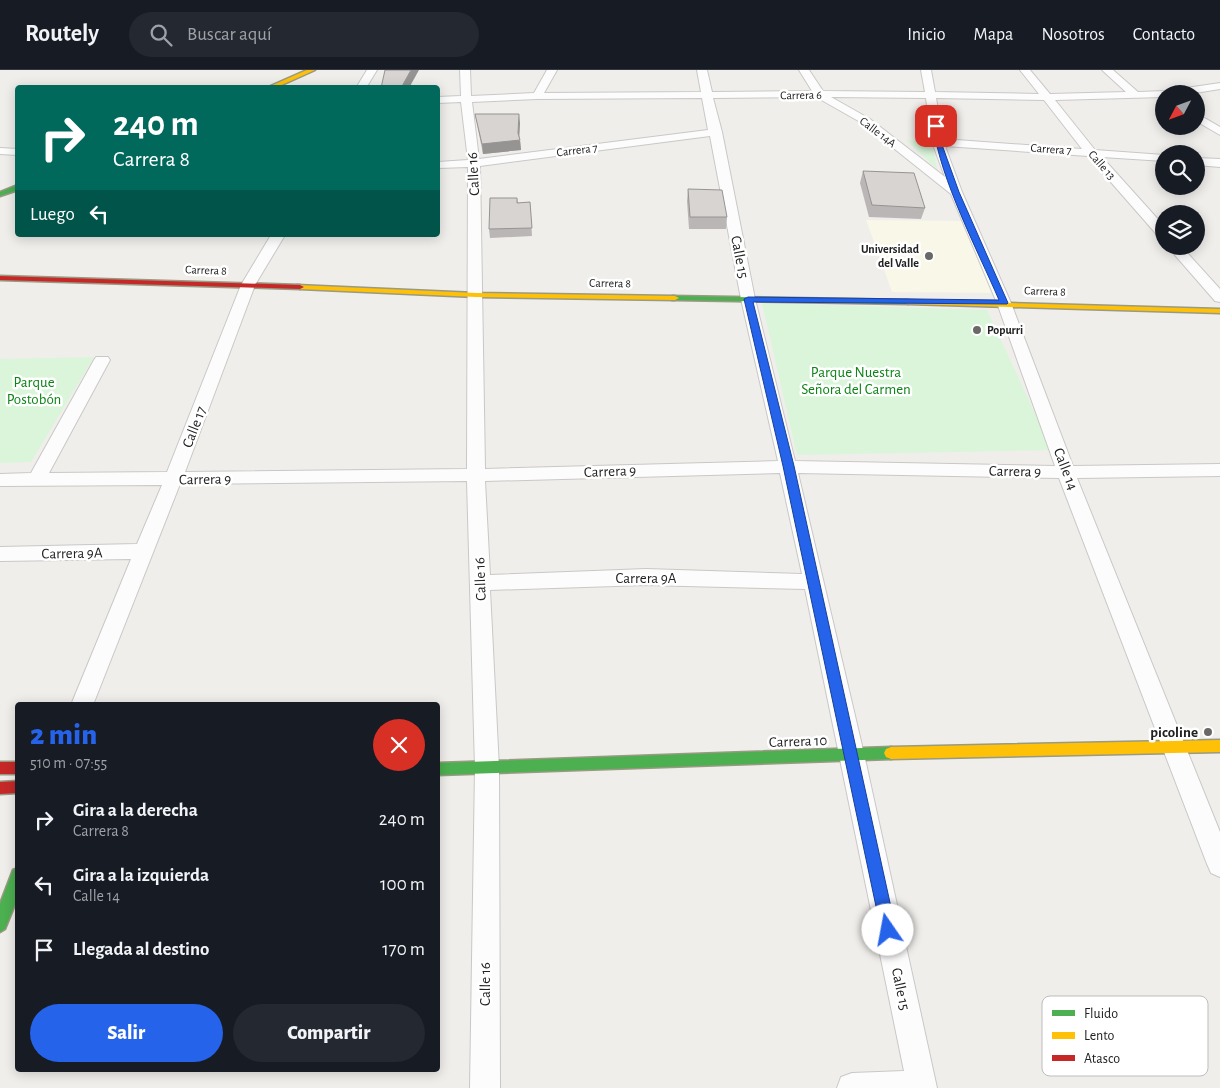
<!DOCTYPE html>
<html lang="es">
<meta charset="utf-8">
<style>
:root{--surface:#171b24;--page:#242831;--text:#f1f3f6;--muted:#9ea1a6;--line:#363941;--accent:#2563eb}
body{margin:0;font-family:"Alegreya Sans",sans-serif;background:var(--page);color:var(--text);height:100vh;display:flex;flex-direction:column;font-size:19px;white-space:nowrap}
*{box-sizing:border-box;margin:0}
p{font-size:16px;color:var(--muted)}
.icon{flex:none;width:28px;height:28px;fill:none;stroke:currentColor;stroke-width:2;stroke-linecap:round;stroke-linejoin:round}
.map{position:relative;flex:1;overflow:hidden}
.side{position:absolute;left:15px;top:632px;width:425px;height:370px;display:flex;flex-direction:column;background:var(--surface);border-radius:5px;box-shadow:0 2px 12px #0003}
.side>*{flex:none}
.banner{position:absolute;left:15px;top:15px;width:425px;height:152px;border-radius:5px;box-shadow:0 2px 12px #0003;background:#00695c;color:#fff;overflow:hidden}
.needle{width:32px;rotate:229deg}
.fabs{position:absolute;left:1155px;top:15px;display:grid;gap:10px}
.fabs a{display:grid;place-items:center;width:50px;height:50px;border-radius:50%;background:var(--surface);box-shadow:0 2px 12px #0003;font-size:25px}
.pin{position:absolute;display:grid;place-items:center;width:42px;height:42px;color:#fff;margin:-21px;border-radius:10px;box-shadow:0 2px 8px #0006}
.me{position:absolute;width:55px;margin:-28px;rotate:348deg;stroke-linejoin:round;filter:drop-shadow(0 0 4px #0008)}
.turn{display:flex;align-items:center;gap:18px;height:105px;padding:0 15px;font-size:22px}
.turn .icon{width:65px;height:65px;stroke-width:2.5}
.turn b{display:block;font-size:35px;line-height:42px}
.then{display:flex;align-items:center;height:48px;padding:0 15px;background:#0003;gap:10px;font-size:19px}
.round{display:grid;place-items:center;flex:none;width:52px;height:52px;border-radius:26px;background:var(--page)}
.overview{display:flex;align-items:center;justify-content:space-between;height:85px;padding:0 15px}
h1{font-size:30px;font-weight:800;line-height:38px;color:var(--accent)}
.cta{display:flex;gap:10px;margin-top:auto;padding:10px 15px}
.cta a{flex:1;height:58px;border-radius:30px;background:var(--accent);color:#fff;font-size:20px;font-weight:800;line-height:58px;text-align:center}
.cta a+a{background:var(--page);color:var(--text)}
ul{padding:0;list-style:none}
li{display:flex;align-items:center;gap:15px;height:65px;padding:0 15px}
li div{flex:1}
li b{display:block;font-size:19px}
li em{font-style:normal}
header{display:flex;align-items:center;gap:30px;box-sizing:border-box;height:70px;padding:0 25px;background:var(--surface);border-bottom:1px solid var(--line)}
header strong{font-size:24px}
nav{display:flex;gap:28px;margin-inline-start:auto;font-size:18px}
.search{width:350px;height:45px;background:var(--page);display:flex;align-items:center;gap:12px;box-sizing:border-box;padding:0 18px;border-radius:28px;color:var(--muted);font-size:19px}
.map>svg:first-child{display:block}
</style>
<header>
<strong>Routely</strong>
<div class="search"><svg class="icon" aria-label="search" viewBox="0 0 24 24"><circle cx="10" cy="10" r="6"/><path d="M15 15l6 6"/></svg>Buscar aquí</div>
<nav><a>Inicio</a><a>Mapa</a><a>Nosotros</a><a>Contacto</a></nav>
</header>
<div class="map">
<svg width="1220" height="1018" viewBox="0 0 1220 1018">
<rect width="100%" height="100%" fill="#f0eeeb"/>
<polygon fill="#f8f7e8" points="866,150 961,151 998,223 892,222"/>
<g fill="#daf5da">
<polygon points="906,70 932,72 937,99"/>
<polygon points="762,233 987,240 1052,380 797,385"/>
<polygon points="94,287 31,392 0,393 0,289"/>
</g>
<g fill="none" stroke-linecap="round" stroke-linejoin="round">
<g stroke="#c9c8c7" stroke-width="2">
<g id="street">
<polygon points="367,0 377,0 366,18 356,18"/>
<path d="M460 0H470L471 26 534 23 547 0H557L544 23 701 22 697 0H707L712 22 812 21 799 0H809L823 21 925 22 921 0H931L935 22 1039 24 1020 0H1030L1050 24 1126 22 1102 0H1113L1138 22 1166 21 1220 13V19L1189 24H1164V27L1055 30 1095 80 1164 85V91L1102 87 1164 156V168L1159 167 1088 86 945 76 962 122 1011 233 1073 396 1220 394V406L1077 408 1220 762V807L1211 803 1207 794 1059 408 798 403 864 684 937 1018H837L841 1007 852 1003 904 1001 805 519 646 515 490 520 499 698 500 1018H470L475 698 467 411 180 414 93 635H71L131 489 0 491V477L137 474 162 415 0 416V404L31 403 94 290 96 287H108L110 290 49 403 167 402 241 215 271 165H285L255 215 185 402 467 399 468 97 438 98V92L468 90 461 32 438 33V27L461 26ZM816 27 862 53 951 124 997 233 1055 396 795 391 755 229 722 62 713 28ZM831 27 926 28 932 72 945 107 870 49ZM702 28 708 60 479 89 472 32 537 29ZM936 28 1044 30 1082 79 943 69ZM710 66 741 229 778 391 485 399 480 96ZM780 403 802 504 646 499 490 505 485 411Z"/>
<polygon points="1196,43 1220,57 1220,65 1196,51"/>
<polygon points="0,78 18,79 18,85 0,84"/>
<polygon points="1196,88 1220,89 1220,97 1196,95"/>
<polygon points="1167,176 1181,176 1220,219 1220,232 1215,231"/>
</g>
</g>
<g stroke="#999a82" stroke-width="3">
<g id="fast">
<polygon points="18,115 18,120 0,126 0,122"/>
<polygon points="672,226 908,230 912,232 908,234 675,230 672,230"/>
<polygon points="891,677 896,679 898,683 896,687 891,689 438,705 438,693"/>
<polygon points="18,798 18,827 5,859 0,862 0,834 13,800"/>
</g>
</g>
<g stroke="#999a82" stroke-width="3">
<g id="slow">
<polygon points="307,0 315,0 275,18 266,18"/>
<polygon points="297,215 476,223 675,226 679,228 675,230 476,227 300,219 296,217"/>
<polygon points="905,230 1220,239 1220,243 908,234 904,232"/>
<polygon points="1220,670 1220,682 891,689 886,687 884,683 886,679 891,677"/>
</g>
</g>
<g stroke="#999a82" stroke-width="3">
<g id="jam">
<polygon points="0,206 300,215 304,217 300,219 0,210"/>
<rect x="0" y="692" width="18" height="12"/>
<polygon points="18,711 18,723 0,724 0,712"/>
</g>
</g>
<use href="#street" fill="#fdfcfc" fill-rule="evenodd"/>
<use href="#fast" fill="#4caf50" fill-rule="evenodd"/>
<use href="#slow" fill="#ffc107" fill-rule="evenodd"/>
<use href="#jam" fill="#c62828" fill-rule="evenodd"/>
</g>
<g fill="#b9b6b5">
<polygon points="475,44 520,53 519,66 520,70 521,80 483,84"/>
<polygon points="863,101 925,138 921,149 869,147 860,113"/>
<polygon points="688,119 727,147 726,159 689,159 687,131"/>
<polygon points="517,128 518,133 530,132 532,166 490,168 489,159"/>
</g>
<g fill="#969493">
<polygon points="411,0 419,0 409,18 401,18"/>
<polygon points="519,44 520,53 519,71 520,70 521,80 483,84 482,74 518,63"/>
</g>
<g fill="#d7d4d2" stroke="#969493">
<polygon points="385,0 411,0 401,18 381,18"/>
<polygon points="475,44 519,44 518,63 520,70 482,74"/>
<polygon points="863,101 914,103 925,138 872,135"/>
<polygon points="688,119 722,120 727,147 690,147"/>
<polygon points="490,128 517,128 517,133 530,132 532,158 489,159"/>
</g>
<path fill="#2563eb" stroke="#184099" d="M936 55 939 56 941 72 959 122 1008 233 1007 234 753 232 794 396 896 860 894 865 888 867 883 865 881 860 783 396 744 229 748 227 999 230C977 179 941 111 933 56Z"/>
<g fill="#6a6968" stroke="#fff" stroke-width="2">
<circle cx="929" cy="186" r="5"/>
<circle cx="977" cy="260" r="5"/>
<circle cx="1208" cy="662" r="5"/>
</g>
<g text-anchor="middle" stroke-width="5" stroke-linejoin="round" paint-order="stroke">
<g font-size="12" fill="#222" stroke="#fff">
<text transform="translate(801 25) rotate(-1)" y="4">Carrera 6</text>
<text transform="translate(878 62) rotate(37)" y="4">Calle 14A</text>
<text transform="translate(1051 79) rotate(4)" y="4">Carrera 7</text>
<text transform="translate(577 80) rotate(-7)" y="4">Carrera 7</text>
<text transform="translate(1102 95) rotate(49)" y="4">Calle 13</text>
<text transform="translate(206 200) rotate(2)" y="4">Carrera 8</text>
<text transform="translate(610 213) rotate(1)" y="4">Carrera 8</text>
<text transform="translate(1045 221) rotate(2)" y="4">Carrera 8</text>
</g>
<g font-size="12" font-weight="bold" fill="#222" stroke="#fff" text-anchor="end">
<text x="919" y="183">Universidad<tspan x="919" dy="14">del Valle</tspan></text>
<text x="987" y="264" text-anchor="start">Popurri</text>
</g>
<g font-size="15" fill="#222" stroke="#fff">
<text transform="translate(473 104) rotate(-93)" y="5">Calle 16</text>
<text transform="translate(740 187) rotate(79)" y="5">Calle 15</text>
<text transform="translate(194 357) rotate(-69)" y="5">Calle 17</text>
<text transform="translate(1066 399) rotate(69)" y="5">Calle 14</text>
<text transform="translate(610 401) rotate(-2)" y="5">Carrera 9</text>
<text transform="translate(1015 401) rotate(1)" y="5">Carrera 9</text>
<text transform="translate(205 409) rotate(-1)" y="5">Carrera 9</text>
<text transform="translate(72 483) rotate(-1)" y="5">Carrera 9A</text>
<text x="646" y="513">Carrera 9A</text>
<text transform="translate(480 509) rotate(-92)" y="5">Calle 16</text>
<text transform="translate(798 671) rotate(-2)" y="5">Carrera 10</text>
<text transform="translate(485 914) rotate(-90)" y="5">Calle 16</text>
<text transform="translate(901 919) rotate(78)" y="5">Calle 15</text>
</g>
<g font-size="15" fill="#0c8416" stroke="#fff">
<text x="856" y="307">Parque Nuestra<tspan x="856" dy="17">Señora del Carmen</tspan></text>
<text x="34" y="317">Parque<tspan x="34" dy="17">Postobón</tspan></text>
</g>
<g font-size="15" font-weight="bold" fill="#222" stroke="#fff" text-anchor="end">
<text x="1198" y="667">picoline</text>
</g>
</g>
<rect x="1042" y="926" width="166" height="80" rx="8" fill="#fff" stroke="#bdbdbd" stroke-width="1"/>
<rect x="1052" y="940" width="23" height="6" fill="#4caf50"/>
<rect x="1052" y="962" width="23" height="7" fill="#ffc107"/>
<rect x="1052" y="985" width="23" height="6" fill="#c62828"/>
<g font-size="14" fill="#222">
<text x="1084" y="948">Fluido</text>
<text x="1084" y="970">Lento</text>
<text x="1084" y="993">Atasco</text>
</g>
</svg>
<div class="fabs">
<a><svg class="needle" viewBox="-14 -14 28 28"><path d="M0-13l5 13h-10z" fill="#e53935"/><path d="M0 13l5-13h-10z" fill="#9ea1a6"/></svg></a>
<a><svg class="icon" aria-label="search" viewBox="0 0 24 24"><circle cx="10" cy="10" r="6"/><path d="M15 15l6 6"/></svg></a>
<a><svg class="icon" aria-label="layers" viewBox="0 0 24 24"><path d="M12 4l9 5-9 5-9-5zM3 14l9 5 9-5"/></svg></a>
</div>
<div class="pin" style="left:936px;top:56px;background:#d93025"><svg class="icon" aria-label="arrive" viewBox="0 0 24 24"><path d="M6 21V4h12l-3 4 3 4H6"/></svg></div>
<svg class="me" style="left:888px;top:860px" viewBox="-20 -20 40 40"><circle r="19" fill="#fff"/><path d="M0-13L10 11 0 6-10 11z" fill="#2563eb"/></svg>
<div class="banner">
<div class="turn"><svg class="icon" aria-label="right" viewBox="0 0 24 24"><path d="M7 20v-9h11M14 6l5 5-5 5"/></svg><div><b>240 m</b>Carrera 8</div></div>
<div class="then">Luego<svg class="icon" aria-label="left" viewBox="0 0 24 24"><path d="M17 20v-9H6M10 6l-5 5 5 5"/></svg></div>
</div>
<section class="side">
<div class="overview"><div><h1>2 min</h1><p>510 m · 07:55</p></div><a class="round" style="background:#d93025;color:#fff"><svg class="icon" aria-label="close" viewBox="0 0 24 24"><path d="M6 6l12 12M18 6L6 18"/></svg></a></div>
<ul>
<li><svg class="icon" aria-label="right" viewBox="0 0 24 24"><path d="M7 20v-9h11M14 6l5 5-5 5"/></svg><div><b>Gira a la derecha</b><p>Carrera 8</p></div><em>240 m</em></li>
<li><svg class="icon" aria-label="left" viewBox="0 0 24 24"><path d="M17 20v-9H6M10 6l-5 5 5 5"/></svg><div><b>Gira a la izquierda</b><p>Calle 14</p></div><em>100 m</em></li>
<li><svg class="icon" aria-label="arrive" viewBox="0 0 24 24"><path d="M6 21V4h12l-3 4 3 4H6"/></svg><div><b>Llegada al destino</b></div><em>170 m</em></li>
</ul>
<div class="cta"><a>Salir</a><a>Compartir</a></div>
</section>
</div>
